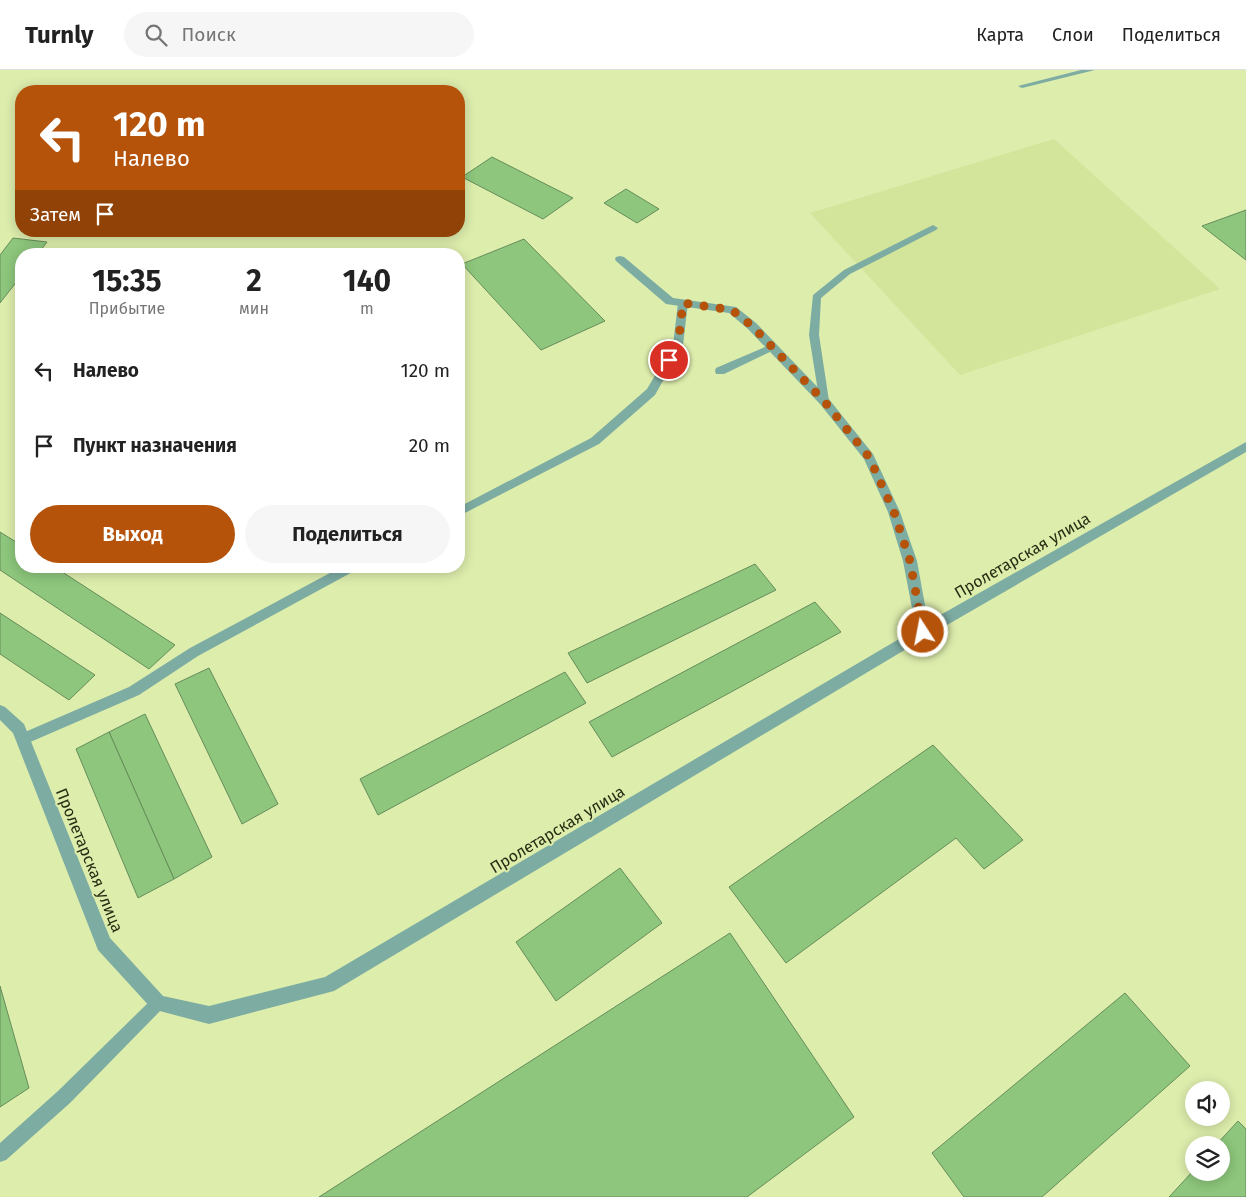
<!DOCTYPE html>
<html lang="ru">
<meta charset="utf-8">
<style>
:root{--surface:#fff;--page:#f6f6f6;--text:#222;--muted:#767676;--line:#e0e0e0;--accent:#b45309}
body{margin:0;font-family:"Fira Sans",sans-serif;background:var(--page);color:var(--text);height:100vh;display:flex;flex-direction:column;font-size:19px;white-space:nowrap}
*{box-sizing:border-box;margin:0}
p{font-size:16px;color:var(--muted)}
.icon{flex:none;width:28px;height:28px;fill:none;stroke:currentColor;stroke-width:2;stroke-linecap:round;stroke-linejoin:round}
.map{position:relative;flex:1;overflow:hidden}
.drawer{position:absolute;left:15px;top:178px;width:450px;height:325px;display:flex;flex-direction:column;background:var(--surface);border-radius:20px;box-shadow:0 2px 12px #0003}
.drawer>*{flex:none}
.banner{position:absolute;left:15px;top:15px;width:450px;height:152px;border-radius:20px;box-shadow:0 2px 12px #0003;background:#b45309;color:#fff;overflow:hidden}
.fabs{position:absolute;left:1185px;top:1011px;display:grid;gap:10px}
.fabs a{display:grid;place-items:center;width:45px;height:45px;border-radius:50%;background:var(--surface);box-shadow:0 2px 12px #0003;font-size:25px}
.pin{position:absolute;display:grid;place-items:center;width:42px;height:42px;color:#fff;margin:-21px;border:2px solid #fff;border-radius:50%;box-shadow:0 1px 5px #0007}
.me{position:absolute;width:55px;margin:-28px;rotate:349deg;stroke-linejoin:round;filter:drop-shadow(0 0 4px #0008)}
.turn{display:flex;align-items:center;gap:18px;height:105px;padding:0 15px;font-size:22px}
.turn .icon{width:65px;height:65px;stroke-width:2.5}
.turn b{display:block;font-size:35px;line-height:42px}
.then{display:flex;align-items:center;height:48px;padding:0 15px;background:#0003;gap:10px;font-size:19px}
.eta{display:flex;justify-content:space-evenly;align-items:center;height:85px;text-align:center}
.eta b{font-size:30px;font-weight:700;line-height:35px}
.button{display:flex;gap:10px;margin-top:auto;padding:10px 15px}
.button a{flex:1;height:58px;border-radius:30px;background:var(--accent);color:#fff;font-size:20px;font-weight:700;line-height:58px;text-align:center}
.button a+a{background:var(--page);color:var(--text)}
ul{padding:0;list-style:none}
li{display:flex;align-items:center;gap:15px;height:75px;padding:0 15px}
li div{flex:1}
li b{display:block;font-size:19px}
li em{font-style:normal}
header{display:flex;align-items:center;gap:30px;box-sizing:border-box;height:70px;padding:0 25px;background:var(--surface);border-bottom:1px solid var(--line)}
header strong{font-size:24px}
nav{display:flex;gap:28px;margin-inline-start:auto;font-size:18px}
.search{width:350px;height:45px;background:var(--page);display:flex;align-items:center;gap:12px;box-sizing:border-box;padding:0 18px;border-radius:28px;color:var(--muted);font-size:19px}
.map>svg:first-child{display:block}
</style>
<header>
<strong>Turnly</strong>
<div class="search"><svg class="icon" aria-label="search" viewBox="0 0 24 24"><circle cx="10" cy="10" r="6"/><path d="M15 15l6 6"/></svg>Поиск</div>
<nav><a>Карта</a><a>Слои</a><a>Поделиться</a></nav>
</header>
<div class="map">
<svg width="1246" height="1127" viewBox="0 0 1246 1127">
<rect width="100%" height="100%" fill="#ddedac"/>
<polygon fill="#d3e49b" points="1054,69 1220,219 960,305 810,143"/>
<g fill="#8dc67c" stroke="#668d5b">
<polygon points="492,87 573,128 543,149 462,107"/>
<polygon points="626,119 659,139 637,153 604,133"/>
<polygon points="1246,140 1246,190 1202,156"/>
<polygon points="13,168 47,172 38,184 21,184 21,206 0,233 0,185"/>
<polygon points="524,169 605,251 541,280 462,194"/>
<polygon points="0,462 21,475 21,496 53,496 175,575 149,599 0,500"/>
<polygon points="755,494 776,520 587,613 568,583"/>
<polygon points="815,532 841,562 612,687 589,652"/>
<polygon points="0,543 95,605 69,630 0,584"/>
<polygon points="209,598 278,734 242,754 175,614"/>
<polygon points="565,602 586,633 378,745 360,709"/>
<polygon points="145,644 212,787 174,809 109,662"/>
<polygon points="109,662 174,809 138,828 76,679"/>
<polygon points="933,675 1023,770 984,799 956,768 786,893 729,817"/>
<polygon points="620,798 662,853 556,931 516,872"/>
<polygon points="730,863 854,1047 747,1127 319,1127"/>
<polygon points="0,916 29,1018 0,1037"/>
<polygon points="1125,923 1190,996 1042,1127 964,1127 932,1083"/>
<polygon points="1238,1051 1246,1059 1246,1127 1169,1127 1194,1100 1194,1102 1221,1102 1221,1075 1216,1075"/>
</g>
<g fill="none" stroke-linecap="round" stroke-linejoin="round">
<g fill="#7daca2" fill-rule="evenodd">
<polygon points="1081,0 1095,0 1022,18 1018,16"/>
<polygon points="933,155 938,158 936,160 850,204 821,228 819,265 829,331 828,334 820,334 809,265 813,225 844,200"/>
<polygon points="683,230 688,233 683,275 655,325 599,374 459,446 459,437 591,368 647,319 673,275 678,233"/>
<polygon points="772,274 776,275 776,279 724,304 716,304 715,301 716,298"/>
<polygon points="343,496 360,496 358,499 198,586 139,625 28,673 23,675 18,673 16,669 18,665 129,617 190,578"/>
<polygon points="158,925 163,928 166,933 163,938 70,1033 6,1090 0,1092 0,1073 58,1021 153,928"/>
</g>
<polygon fill="#7daca2" fill-rule="evenodd" points="620,186 624,187 673,228 736,237 756,253 828,328 873,384 900,442 917,491 928,552 1246,372 1246,382 928,566 334,921 209,954 152,939 98,880 13,663 0,650 0,635 5,637 24,654 110,868 163,926 209,936 325,907 916,559 903,491 888,442 864,389 820,334 748,259 729,243 666,234 616,191 615,189 616,187"/>
</g>
<g fill="none" stroke-linecap="round" stroke-linejoin="round">
<polyline stroke="#b45309" stroke-width="9" stroke-dasharray="0 16.2" points="669,290 678,275 683,233 732,240 752,256 824,331 869,387 894,442 910,491 923,562"/>
</g>
<g text-anchor="middle" stroke-width="4" stroke-linejoin="round" paint-order="stroke">
<g font-size="16" fill="#272c13" stroke="#ddedac">
<text transform="translate(1022 485) rotate(-30)" y="6">Пролетарская улица</text>
<text transform="translate(557 759) rotate(-31)" y="6">Пролетарская улица</text>
<text transform="translate(90 790) rotate(68)" y="6">Пролетарская улица</text>
</g>
</g>
</svg>
<div class="fabs">
<a><svg class="icon" aria-label="sound" viewBox="0 0 24 24"><path d="M4 9h4l5-4v14l-5-4H4zM17 9q2 3 0 6"/></svg></a>
<a><svg class="icon" aria-label="layers" viewBox="0 0 24 24"><path d="M12 4l9 5-9 5-9-5zM3 14l9 5 9-5"/></svg></a>
</div>
<div class="pin" style="left:669px;top:290px;background:#d93025"><svg class="icon" aria-label="arrive" viewBox="0 0 24 24"><path d="M6 21V4h12l-3 4 3 4H6"/></svg></div>
<svg class="me" style="left:923px;top:562px" viewBox="-20 -20 40 40"><circle r="17" fill="#b45309" stroke="#fff" stroke-width="3"/><path d="M0-11L8 9 0 5-8 9z" fill="#fff"/></svg>
<div class="banner">
<div class="turn"><svg class="icon" aria-label="left" viewBox="0 0 24 24"><path d="M17 20v-9H6M10 6l-5 5 5 5"/></svg><div><b>120 m</b>Налево</div></div>
<div class="then">Затем<svg class="icon" aria-label="arrive" viewBox="0 0 24 24"><path d="M6 21V4h12l-3 4 3 4H6"/></svg></div>
</div>
<section class="drawer">
<div class="eta">
<div><b>15:35</b><p>Прибытие</p></div>
<div><b>2</b><p>мин</p></div>
<div><b>140</b><p>m</p></div>
</div>
<ul>
<li><svg class="icon" aria-label="left" viewBox="0 0 24 24"><path d="M17 20v-9H6M10 6l-5 5 5 5"/></svg><div><b>Налево</b></div><em>120 m</em></li>
<li><svg class="icon" aria-label="arrive" viewBox="0 0 24 24"><path d="M6 21V4h12l-3 4 3 4H6"/></svg><div><b>Пункт назначения</b></div><em>20 m</em></li>
</ul>
<div class="button"><a>Выход</a><a>Поделиться</a></div>
</section>
</div>
